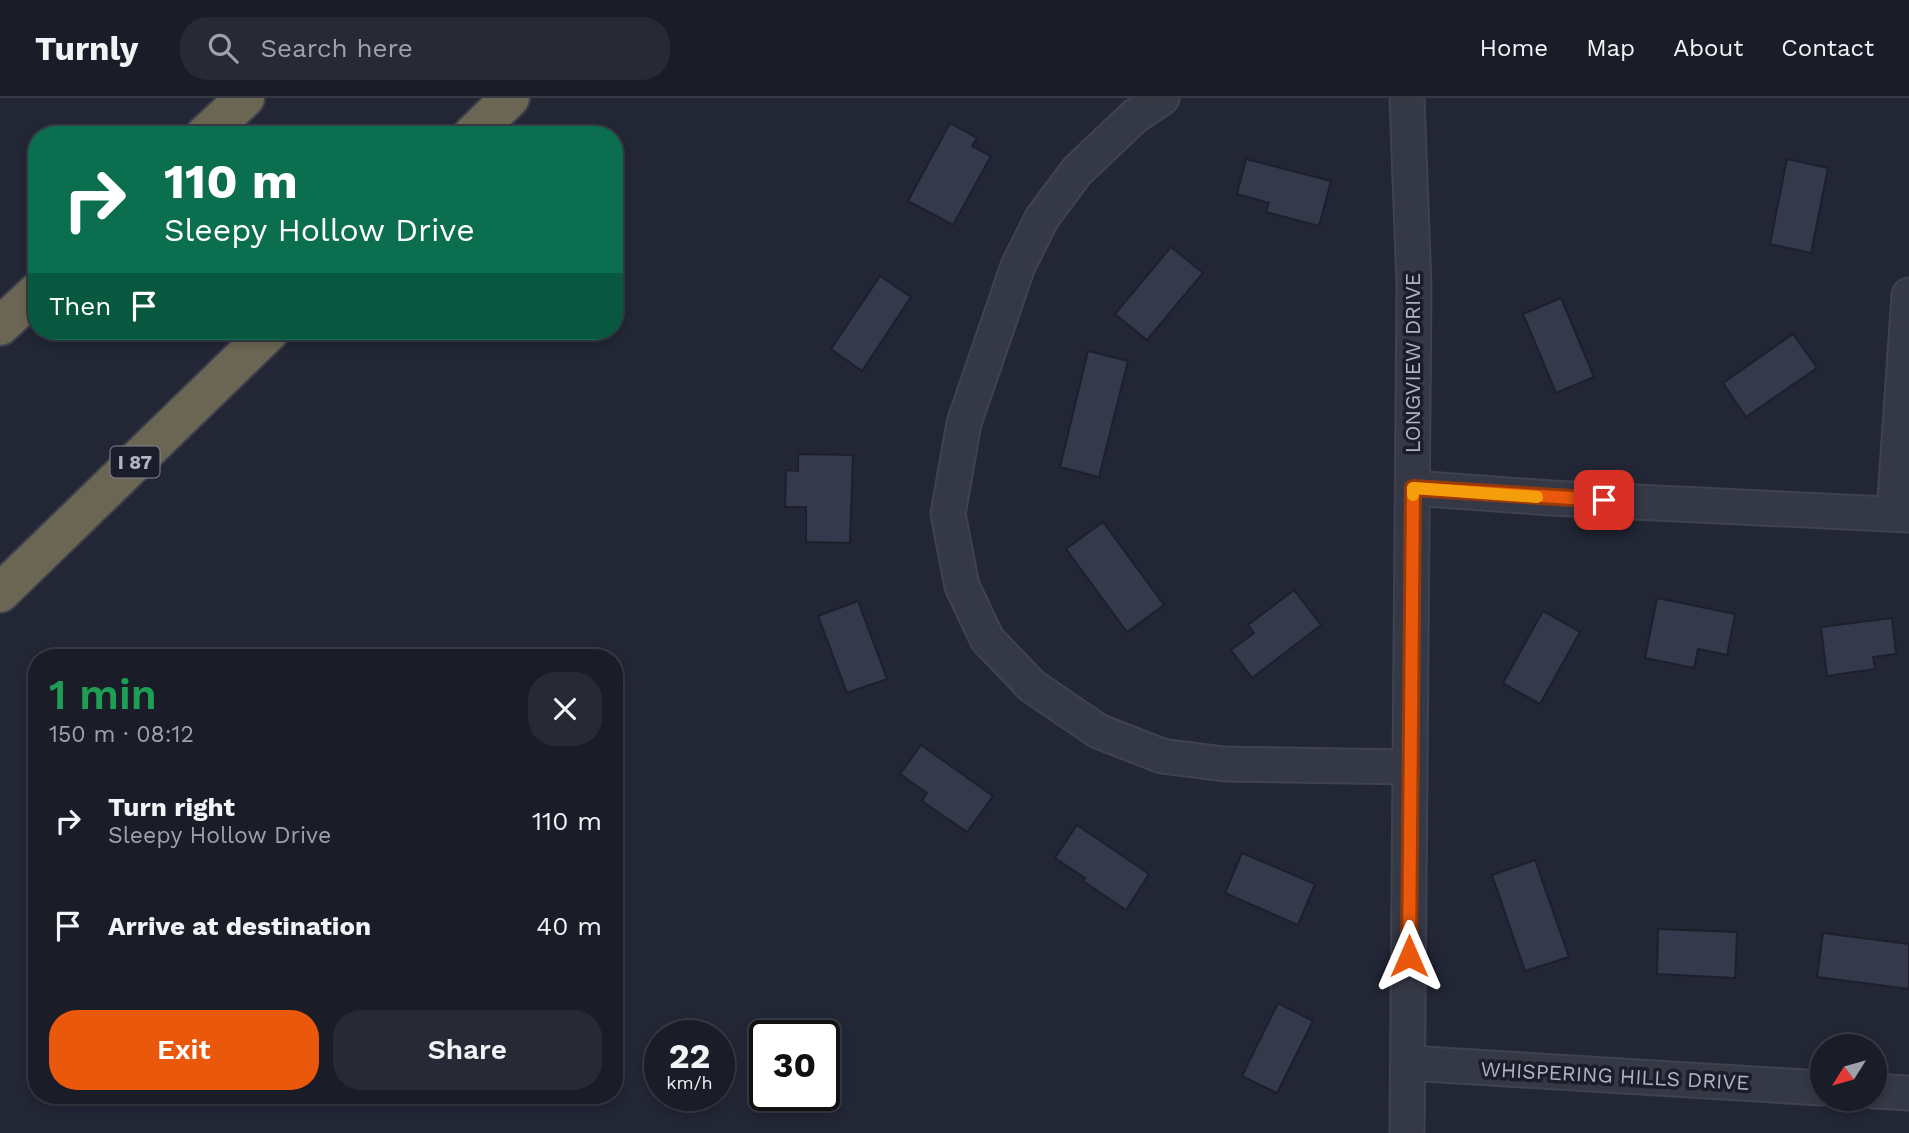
<!DOCTYPE html>
<meta charset="utf-8">
<style>
:root{--surface:#1a1c28;--page:#272934;--text:#f1f3f6;--muted:#9fa1a8;--line:#383a45;--accent:#ea580c}
body{margin:0;font-family:"Work Sans",sans-serif;background:var(--page);color:var(--text);height:100vh;display:flex;flex-direction:column;font-size:26px;white-space:nowrap}
*{box-sizing:border-box;margin:0}
p{font-size:23px;color:var(--muted)}
.icon{flex:none;width:38px;height:38px;fill:none;stroke:currentColor;stroke-width:2;stroke-linecap:round;stroke-linejoin:round}
.map{position:relative;flex:1;overflow:hidden}
.side{position:absolute;left:28px;top:551px;width:595px;height:455px;display:flex;flex-direction:column;background:var(--surface);border-radius:28px;box-shadow:0 4px 10px #0003,0 0 0 2px var(--line)}
.side>*{flex:none}
.top-card{position:absolute;left:28px;top:28px;width:595px;height:214px;border-radius:28px;box-shadow:0 4px 10px #0003,0 0 0 2px var(--line);background:#0b6e4f;color:#fff;overflow:hidden}
.needle{width:46px;rotate:233deg}
.fabs{position:absolute;left:1810px;top:936px;display:grid;gap:14px}
.fabs a{display:grid;place-items:center;width:77px;height:77px;border-radius:50%;background:var(--surface);box-shadow:0 4px 10px #0003,0 0 0 2px var(--line);font-size:35px}
.speed{position:absolute;left:644px;top:922px;display:flex;gap:14px;font-size:35px;font-weight:700;text-align:center}
.speed>*{display:grid;place-content:center;width:91px;height:91px;border-radius:50%;background:var(--surface);box-shadow:0 4px 10px #0003,0 0 0 2px var(--line);line-height:1}
.speed small{font-size:18px;font-weight:400}
.speed .limit{border:4px solid #111;border-radius:10px;background:#fff;color:#111}
.pin{position:absolute;display:grid;place-items:center;width:60px;height:60px;color:#fff;margin:-30px;border-radius:14px;box-shadow:0 4px 10px #0006}
.me{position:absolute;width:77px;margin:-38px;rotate:0deg;stroke-linejoin:round;filter:drop-shadow(0 0 5px #0008)}
.turn{display:flex;align-items:center;gap:24px;height:147px;padding:0 21px;font-size:32px}
.turn .icon{width:91px;height:91px;stroke-width:2.5}
.turn b{display:block;font-size:49px;line-height:60px}
.then{display:flex;align-items:center;height:66px;padding:0 21px;background:#0003;gap:14px;font-size:26px}
.round{display:grid;place-items:center;flex:none;width:74px;height:74px;border-radius:28px;background:var(--page)}
.headline{display:flex;align-items:center;justify-content:space-between;height:119px;padding:0 21px}
h1{font-size:42px;font-weight:600;line-height:52px;color:#1e9e55}
.primary-button{display:flex;gap:14px;margin-top:auto;padding:14px 21px}
.primary-button a{flex:1;height:80px;border-radius:28px;background:var(--accent);color:#fff;font-size:28px;font-weight:600;line-height:80px;text-align:center}
.primary-button a+a{background:var(--page);color:var(--text)}
ul{padding:0;list-style:none}
li{display:flex;align-items:center;gap:21px;height:105px;padding:0 21px}
li div{flex:1}
li b{display:block;font-size:26px}
li em{font-style:normal}
header{display:flex;align-items:center;gap:42px;box-sizing:border-box;height:98px;padding:0 35px;background:var(--surface);border-bottom:2px solid var(--line)}
header strong{font-size:33px}
nav{display:flex;gap:38px;margin-inline-start:auto;font-size:24px}
.search{width:490px;height:63px;background:var(--page);display:flex;align-items:center;gap:18px;box-sizing:border-box;padding:0 24px;border-radius:28px;color:var(--muted);font-size:26px}
.map>svg:first-child{display:block}
</style>
<header>
<strong>Turnly</strong>
<div class="search"><svg class="icon" aria-label="search" viewBox="0 0 24 24"><circle cx="10" cy="10" r="6"/><path d="M15 15l6 6"/></svg>Search here</div>
<nav><a>Home</a><a>Map</a><a>About</a><a>Contact</a></nav>
</header>
<div class="map">
<svg width="1909" height="1035" viewBox="0 0 1909 1035">
<rect width="100%" height="100%" fill="#222635"/>
<g fill="#343a4b" stroke="#1d202c" stroke-width="2">
<polygon points="950,25 977,40 972,48 991,58 953,127 908,103"/>
<polygon points="1246,61 1331,83 1319,128 1266,114 1269,105 1237,96"/>
<polygon points="1787,61 1828,70 1811,155 1770,146"/>
<polygon points="1171,149 1203,175 1147,242 1115,216"/>
<polygon points="880,178 911,199 862,273 831,251"/>
<polygon points="1561,200 1594,279 1556,295 1523,216"/>
<polygon points="1793,236 1817,270 1746,319 1723,285"/>
<polygon points="1088,253 1128,263 1099,379 1060,369"/>
<polygon points="798,356 853,357 850,445 806,444 806,409 785,409 786,372 798,373"/>
<polygon points="1103,424 1164,507 1127,534 1066,451"/>
<polygon points="1294,492 1321,527 1252,580 1231,552 1254,535 1248,527"/>
<polygon points="1657,500 1735,516 1727,557 1698,551 1694,570 1645,560"/>
<polygon points="858,503 887,581 847,595 818,518"/>
<polygon points="1543,513 1580,534 1540,606 1503,585"/>
<polygon points="1892,520 1896,556 1873,559 1875,571 1827,578 1821,529"/>
<polygon points="921,647 993,698 967,734 922,703 927,695 900,676"/>
<polygon points="1077,727 1149,776 1126,812 1083,783 1085,780 1055,760"/>
<polygon points="1242,755 1315,786 1298,827 1225,795"/>
<polygon points="1535,762 1569,859 1525,873 1492,777"/>
<polygon points="1658,831 1737,834 1735,880 1657,876"/>
<polygon points="1823,835 1909,846 1909,891 1817,879"/>
<polygon points="1278,905 1313,923 1277,995 1242,978"/>
</g>
<g fill="none" stroke-linecap="round" stroke-linejoin="round">
<g stroke="#3f424f" stroke-width="37">
<g id="street">
<polyline points="1162,0 1135,18 1077,73 1042,120 1018,168 964,325 948,416 962,488 987,541 1032,588 1098,633 1162,658 1224,666 1409,669"/>
<polyline points="1407,0 1414,188 1407,1035"/>
<polyline points="1413,390 1551,400 1909,417"/>
<polyline points="1894,415 1909,197"/>
<polyline points="1408,965 1822,990"/>
<polyline points="1874,993 1909,995"/>
</g>
</g>
<g stroke="#3d404d" stroke-width="42">
<g id="highway">
<polyline points="205,37 245,0"/>
<polyline points="472,37 510,0"/>
<polyline points="0,228 37,194"/>
<polyline points="0,495 270,233"/>
</g>
</g>
<use href="#street" stroke="#353946" stroke-width="33"/>
<use href="#highway" stroke="#6b6653" stroke-width="38"/>
</g>
<g fill="none" stroke-linecap="round" stroke-linejoin="round">
<g stroke="#983908" stroke-width="18">
<polyline id="route" points="1409,858 1413,390 1604,402"/>
</g>
<use href="#route" stroke="#ea580c" stroke-width="12"/>
<polyline stroke="#f59e0b" stroke-width="12" points="1413,397 1413,390 1537,399"/>
</g>
<g text-anchor="middle" stroke-width="7" stroke-linejoin="round" paint-order="stroke">
<rect fill="#1b1e2a" stroke="#838694" stroke-width="2" x="110.5" y="348.5" width="49" height="31" rx="5"/>
<g font-size="19" font-weight="bold" fill="#b0b3c2">
<text x="135" y="371">I 87</text>
</g>
<g font-size="21" fill="#b0b3c2" stroke="#1b1e2a">
<text transform="translate(1413 265) rotate(-90)" y="7">LONGVIEW DRIVE</text>
<text transform="translate(1615 978) rotate(3)" y="7">WHISPERING HILLS DRIVE</text>
</g>
</g>
</svg>
<div class="fabs">
<a><svg class="needle" viewBox="-14 -14 28 28"><path d="M0-13l5 13h-10z" fill="#e53935"/><path d="M0 13l5-13h-10z" fill="#9fa1a8"/></svg></a>
</div>
<div class="speed"><div>22<small>km/h</small></div><div class="limit">30</div></div>
<div class="pin" style="left:1604px;top:402px;background:#d93025"><svg class="icon" aria-label="arrive" viewBox="0 0 24 24"><path d="M6 21V4h12l-3 4 3 4H6"/></svg></div>
<svg class="me" style="left:1409px;top:858px" viewBox="-20 -20 40 40"><path d="M0-17L14 15 0 8-14 15z" fill="#ea580c" stroke="#fff" stroke-width="4"/></svg>
<div class="top-card">
<div class="turn"><svg class="icon" aria-label="right" viewBox="0 0 24 24"><path d="M7 20v-9h11M14 6l5 5-5 5"/></svg><div><b>110 m</b>Sleepy Hollow Drive</div></div>
<div class="then">Then<svg class="icon" aria-label="arrive" viewBox="0 0 24 24"><path d="M6 21V4h12l-3 4 3 4H6"/></svg></div>
</div>
<section class="side">
<div class="headline"><div><h1>1 min</h1><p>150 m · 08:12</p></div><a class="round"><svg class="icon" aria-label="close" viewBox="0 0 24 24"><path d="M6 6l12 12M18 6L6 18"/></svg></a></div>
<ul>
<li><svg class="icon" aria-label="right" viewBox="0 0 24 24"><path d="M7 20v-9h11M14 6l5 5-5 5"/></svg><div><b>Turn right</b><p>Sleepy Hollow Drive</p></div><em>110 m</em></li>
<li><svg class="icon" aria-label="arrive" viewBox="0 0 24 24"><path d="M6 21V4h12l-3 4 3 4H6"/></svg><div><b>Arrive at destination</b></div><em>40 m</em></li>
</ul>
<div class="primary-button"><a>Exit</a><a>Share</a></div>
</section>
</div>
